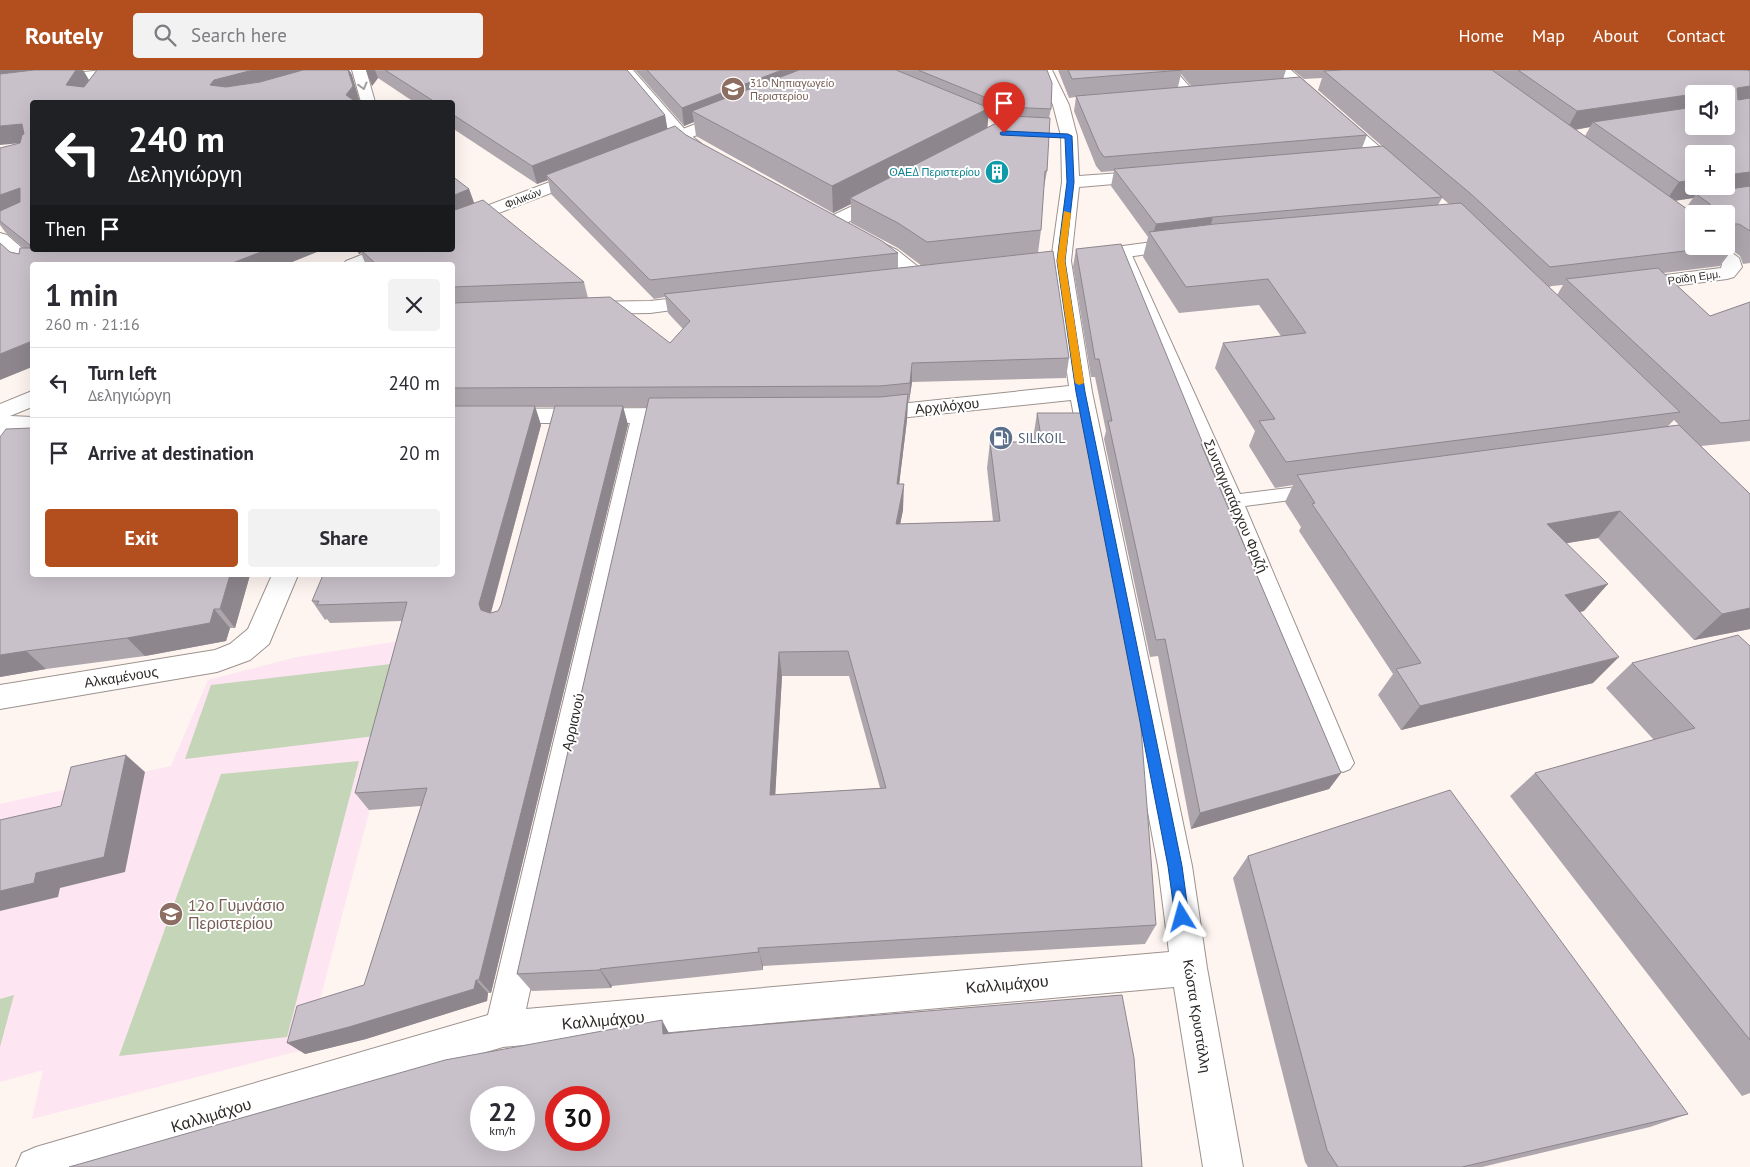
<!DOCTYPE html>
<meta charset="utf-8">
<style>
:root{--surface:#fff;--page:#f2f2f3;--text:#2b2b33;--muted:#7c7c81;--line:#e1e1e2;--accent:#b34e1e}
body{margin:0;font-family:"PT Sans",sans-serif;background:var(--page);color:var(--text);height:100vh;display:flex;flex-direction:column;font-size:19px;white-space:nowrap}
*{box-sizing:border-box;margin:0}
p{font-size:16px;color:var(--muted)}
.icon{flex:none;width:28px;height:28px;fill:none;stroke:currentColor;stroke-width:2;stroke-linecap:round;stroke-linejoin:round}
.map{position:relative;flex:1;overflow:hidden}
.panel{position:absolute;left:30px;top:192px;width:425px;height:315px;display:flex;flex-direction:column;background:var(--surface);border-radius:5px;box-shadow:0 5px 20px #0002}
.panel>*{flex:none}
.hud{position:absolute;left:30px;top:30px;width:425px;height:152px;border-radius:5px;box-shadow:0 5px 20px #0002;background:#202124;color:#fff;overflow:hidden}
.buttons{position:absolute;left:1685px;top:15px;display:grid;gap:10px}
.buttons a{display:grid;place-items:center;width:50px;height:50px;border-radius:5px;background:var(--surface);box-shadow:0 5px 20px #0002;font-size:25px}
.speed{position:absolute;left:470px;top:1016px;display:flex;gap:10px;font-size:25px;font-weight:700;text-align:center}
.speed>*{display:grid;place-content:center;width:65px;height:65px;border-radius:50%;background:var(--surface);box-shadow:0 5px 20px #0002;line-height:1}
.speed small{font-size:12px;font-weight:400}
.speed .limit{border:8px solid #d22;background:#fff;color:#111}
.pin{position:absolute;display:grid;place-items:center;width:42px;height:42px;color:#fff;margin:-51px -21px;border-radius:50% 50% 50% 0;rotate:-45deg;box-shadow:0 0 5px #0007}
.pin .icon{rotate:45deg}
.me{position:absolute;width:55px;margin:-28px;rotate:352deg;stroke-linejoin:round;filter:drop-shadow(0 0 4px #0008)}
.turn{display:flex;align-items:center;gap:18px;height:105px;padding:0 15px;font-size:22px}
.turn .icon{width:65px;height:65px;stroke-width:2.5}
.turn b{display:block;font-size:35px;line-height:42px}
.then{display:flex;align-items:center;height:48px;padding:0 15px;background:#0003;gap:10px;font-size:19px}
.round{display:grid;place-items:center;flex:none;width:52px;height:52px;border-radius:5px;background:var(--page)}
.headline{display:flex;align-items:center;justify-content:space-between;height:85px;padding:0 15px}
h1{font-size:30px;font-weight:600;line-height:38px}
.cta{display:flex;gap:10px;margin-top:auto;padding:10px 15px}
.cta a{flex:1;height:58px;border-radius:5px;background:var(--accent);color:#fff;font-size:20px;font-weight:600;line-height:58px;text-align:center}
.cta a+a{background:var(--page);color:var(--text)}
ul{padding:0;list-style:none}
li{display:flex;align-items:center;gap:15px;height:70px;padding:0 15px;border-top:1px solid var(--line)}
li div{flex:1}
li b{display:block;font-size:19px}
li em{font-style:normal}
header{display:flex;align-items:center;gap:30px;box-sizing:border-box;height:70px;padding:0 25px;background:var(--accent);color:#fff}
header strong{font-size:24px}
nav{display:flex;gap:28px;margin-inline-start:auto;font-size:18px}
.search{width:350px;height:45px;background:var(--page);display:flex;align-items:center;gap:12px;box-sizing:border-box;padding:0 18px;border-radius:5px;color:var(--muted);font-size:19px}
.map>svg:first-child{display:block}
</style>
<header>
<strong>Routely</strong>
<div class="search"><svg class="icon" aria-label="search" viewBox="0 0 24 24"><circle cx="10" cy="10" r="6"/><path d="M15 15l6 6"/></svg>Search here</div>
<nav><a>Home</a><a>Map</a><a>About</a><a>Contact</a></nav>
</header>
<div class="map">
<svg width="1750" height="1097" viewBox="0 0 1750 1097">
<rect width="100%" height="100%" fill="#fef5f1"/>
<polygon fill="#fde5f2" points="412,569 397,636 307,979 32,1049 43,1000 0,1012 0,734 171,696 208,610 297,587"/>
<g fill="#c4d5b8">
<polygon points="391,594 375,666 185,689 211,615"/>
<polygon points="359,691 287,967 119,986 221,704"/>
<polygon points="14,925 0,977 0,929"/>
</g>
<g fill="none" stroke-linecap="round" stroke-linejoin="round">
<g stroke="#9c928e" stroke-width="2">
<g id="service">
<polygon points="1164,0 1175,0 1195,23 1196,25 1195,27 1187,27"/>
<polygon points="1124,177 1130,181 1240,424 1313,415 1319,417 1321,421 1319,425 1313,427 1245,436 1354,693 1350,699 1343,702 1336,699 1332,693 1227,431 1118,181"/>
<polygon points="9,348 15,349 17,353 6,367 0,368 0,353 3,349"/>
</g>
</g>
<g stroke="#9c928e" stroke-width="2">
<g id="minor">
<polygon points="104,0 155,0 153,3 148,4 0,20 0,10"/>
<polygon points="352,0 366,0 375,32 361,32"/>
<polygon points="618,0 633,0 688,63 709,80 707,84 695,84 676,69"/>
<polygon points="1038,0 1052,0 1069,35 1077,66 1079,106 1149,101 1155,102 1158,106 1155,110 1149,111 1079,117 1071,191 1092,322 1192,796 1207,898 1243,1097 1203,1097 1174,917 503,977 103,1097 16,1097 22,1083 36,1077 488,945 630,353 452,353 452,339 681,338 689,340 692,345 689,350 681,352 653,352 526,939 1169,882 1158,796 1071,330 871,351 863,349 860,344 863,339 871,337 1069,316 1051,191 1062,112 1061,66 1053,35"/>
<polygon points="1275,0 1291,0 1404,98 1407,102 1404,106 1398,107 1392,106"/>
<polygon points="884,121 890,122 893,126 890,130 839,157 832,159 825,157 823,153 825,149"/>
<polygon points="0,163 7,165 42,195 32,195 32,201 25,199 0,178"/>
<polygon points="866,165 897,180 931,207 928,211 921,213 914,211 883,188 859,175 857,171 859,167"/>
<polygon points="1182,168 1189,170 1191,174 1189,178 1086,193 1079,191 1076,187 1079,183 1086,181"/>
<polygon points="1702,176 1723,176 1739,188 1742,197 1734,207 1727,209 1634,221 1627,219 1624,215 1627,211 1634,209 1721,198 1722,194"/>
<polygon points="703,225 710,227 713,231 710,235 650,243 586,244 579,242 576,238 579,234 586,232 650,231"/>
<polygon points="0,343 11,346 32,347 32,361 9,360 0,358"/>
<polygon points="272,505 298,505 269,574 250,590 217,602 0,639 0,615 215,580 230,574 248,559"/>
</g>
</g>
<g stroke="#9c928e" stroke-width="2">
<g id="tertiary">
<polygon points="730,41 736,43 738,46 736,49 658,81 646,81 644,77 646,73"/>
<polygon points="584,99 590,100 593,104 590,108 452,161 452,149"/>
<polygon points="374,180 401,180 398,184 370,195 343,195 346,191"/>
<polygon points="32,321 32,337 0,350 0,334"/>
</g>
</g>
<use href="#service" fill="#fff" fill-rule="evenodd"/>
<use href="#minor" fill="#fff" fill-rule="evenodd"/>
<use href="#tertiary" fill="#fff" fill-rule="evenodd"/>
</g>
<g fill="#ada6ad" fill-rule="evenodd">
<polygon points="0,0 83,0 89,10 97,0 349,0 352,5 32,195 10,182 19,184 24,178 6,163 0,155 0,78 20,73"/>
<path d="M366 0H627L665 45 667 59 686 65 898 183V198L922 196 898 178 851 153V134L833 143 696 66 694 52 684 56 635 0H1047L1051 39 1049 48 1047 101 1043 123 1041 160 1038 183 1069 288 1066 308 912 312 909 332H908L907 350 899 414 903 440 900 454 993 451 987 398 990 372H1033V369L1037 343 1156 855 1145 874 763 896V900L612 916 611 918 532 921 517 904 647 337H623L628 355 491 923H488L487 931 366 969 305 984 364 915 421 736 369 740 355 723 402 551 330 553 327 549 325 550 312 531 452 505V195H366L361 183 359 184 357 180H452L469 119 474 133 584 212 588 228 670 273 683 259 668 243 665 227 654 229 551 124 548 110 537 114 452 58V32H414L378 8 372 16ZM988 48 998 52 987 58ZM535 337H555L501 535 498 541 491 543 541 355ZM782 606H849L880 718 775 725Z"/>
<path d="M1058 0H1286L1283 9 1367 65 1362 78 1382 76 1318 20 1322 8 1304 9 1293 0H1492L1493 1V0H1750V193L1743 194 1740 186 1732 180 1720 196 1663 203 1710 246 1750 232V371L1701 376 1750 424V559L1694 570 1598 468 1567 473 1584 541 1579 542 1593 613 1401 660 1378 625 1393 604 1299 461 1301 457 1285 432 1293 415 1275 418 1249 376 1255 361 1215 298 1223 273 1281 266 1259 235 1179 243 1143 187 1148 167 1111 116 1114 101 1101 102 1096 96 1074 41 1076 27 1069 28ZM1181 4 1191 16 1178 17ZM1694 24H1726L1694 56ZM1590 57 1585 66 1576 60ZM1442 128 1449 134 1438 135ZM1693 128 1686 138 1675 131ZM1694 144H1726V176ZM1563 215 1557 225 1549 217 1552 216ZM1674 350 1679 355 1668 356Z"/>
<polygon points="1076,179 1203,374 1202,376 1341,703 1329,719 1191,759 1158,586 1150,587 1104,369 1106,361 1095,307 1091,307 1073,197"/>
<polygon points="31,358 250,505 235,558 230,558 226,571 145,586 46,599 0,607"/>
<polygon points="1750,576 1750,1023 1742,1026 1510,726 1535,703 1654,670 1606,618 1632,593"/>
<polygon points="1248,786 1688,1044 1650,1057 1482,1097 1308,1097 1305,1092 1233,808"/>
</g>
<g fill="#8d878d">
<polygon points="0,0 83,0 90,12 76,32 0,8"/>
<polygon points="253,0 326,0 219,32 210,15 214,10"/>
<polygon points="348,0 349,0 352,5 360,32 349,32 346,25"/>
<polygon points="366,0 375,0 378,8 372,16"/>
<polygon points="782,0 818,0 692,41 694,52 684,56 682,38"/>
<polygon points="1750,16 1750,33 1726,37 1737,18"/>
<polygon points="1694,24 1694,42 1593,52 1590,57 1566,61 1577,41"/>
<polygon points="989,38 987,63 850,128 851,134 833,143 832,116"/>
<polygon points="665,45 668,62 546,105 548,110 537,114 532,96"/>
<polygon points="22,54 32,72 0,75 0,56"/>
<polygon points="1750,102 1750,120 1696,124 1693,128 1665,132 1679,112 1694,110 1694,116 1726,116 1726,105"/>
<polygon points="20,118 32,136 0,148 0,125"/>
<polygon points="469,119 476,138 452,147 452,126"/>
<polygon points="1213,147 1208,164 1152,167 1156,154"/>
<polygon points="266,180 322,180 285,195 227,195"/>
<polygon points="357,180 360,180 361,183 359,184"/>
<polygon points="32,271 32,297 0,310 0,284"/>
<polygon points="912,293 912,312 909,332 910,313"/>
<polygon points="908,324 907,350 896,440 897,414"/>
<polygon points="535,336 541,355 488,553 481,540 479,534"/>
<polygon points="623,336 628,355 491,923 479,910"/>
<polygon points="904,414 903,440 895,480 896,454"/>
<polygon points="1620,441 1598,468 1526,480 1547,454"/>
<polygon points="230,505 250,505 235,558 220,539"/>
<polygon points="1608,514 1584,541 1542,551 1565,525"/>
<polygon points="1750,538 1750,559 1694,570 1722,544"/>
<polygon points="214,539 230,558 226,571 145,586 127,568"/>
<polygon points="26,581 46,599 0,607 0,585"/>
<polygon points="779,582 782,606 774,747 770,725"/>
<polygon points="1619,587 1593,613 1401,660 1420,636"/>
<polygon points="126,685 145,702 125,802 60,818 58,827 0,841 0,821 36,803"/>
<polygon points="1341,703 1329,719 1191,759 1200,743"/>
<polygon points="758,878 763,896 763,900 759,882"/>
<polygon points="600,899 612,916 611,918 600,900"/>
<polygon points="476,910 488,923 487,931 366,969 305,984 287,973"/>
<polygon points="662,950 671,967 663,964"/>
</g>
<g fill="#c9c1c9" stroke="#8d878d" fill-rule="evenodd">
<polygon points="34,0 76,0 66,15 84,17 97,0 253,0 214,10 210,15 226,17 260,12 303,0 348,0 353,16 346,25 356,32 32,32 32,180 266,180 227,195 32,195 32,271 0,284 0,173 10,182 19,184 20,178 30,178 30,175 0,151 0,141 20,132 20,118 0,125 0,78 20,73 22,65 24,64 22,54 0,56 0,4"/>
<polygon points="385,0 627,0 665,45 532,96 452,44 452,32 435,32"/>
<polygon points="647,0 782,0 682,38"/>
<polygon points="799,0 896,0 989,38 832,116 692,41"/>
<polygon points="918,0 1047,0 1052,13 1051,39 1009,37"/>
<polygon points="1068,0 1182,0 1072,9"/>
<polygon points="1342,0 1492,0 1694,144 1694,176 1726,176 1726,167 1735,175 1550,197 1471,124 1324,1"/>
<polygon points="1518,0 1747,0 1750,1 1750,16 1737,18 1738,30 1750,28 1750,102 1726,105 1726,84 1694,84 1694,110 1679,112 1593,52 1694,37 1694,56 1726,56 1726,24 1707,24 1708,22 1694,24 1577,41"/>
<polygon points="1300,7 1367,65 1104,87 1099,80 1076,26"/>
<polygon points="1010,46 1050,48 1047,101 1045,101 1041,160 927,172 898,153 850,128"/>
<polygon points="675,56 686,65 882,171 898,183 650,210 546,105"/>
<polygon points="1383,76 1442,127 1213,147 1156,154 1114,99"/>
<polygon points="452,106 469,119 452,126"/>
<polygon points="1750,116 1750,161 1739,154 1726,154 1726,144 1710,144 1710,134 1696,124"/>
<polygon points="483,130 584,212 452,217 452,195 377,195 361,180 452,180 452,141"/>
<polygon points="1461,133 1680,342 1286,392 1259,351 1275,349 1223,273 1306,263 1268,209 1186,217 1149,162 1215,154"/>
<polygon points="1121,174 1203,374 1201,374 1341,703 1200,743 1165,569 1156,570 1108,351 1112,351 1099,289 1095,289 1076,179"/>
<polygon points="1053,181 1069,288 912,293 910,313 880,316 452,318 452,233 610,227 670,273 690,251 664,224"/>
<polygon points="1658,198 1710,246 1750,232 1750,350 1721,353 1566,209"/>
<path d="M908 324 897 414H904L896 454 1000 451 990 372H1042L1037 343H1082L1139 631 1156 855 758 878 759 882 600 899V900L517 904 649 328 880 327ZM848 581 886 718 770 725 779 582Z"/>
<polygon points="452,336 535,336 479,534 481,540 490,543 498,541 501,535 555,336 623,336 479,910 476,910 474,919 349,957 287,973 297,936 364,915 427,718 355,723 407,532 317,535 319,531 312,531 323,505 452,505"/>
<polygon points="1679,355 1750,424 1750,538 1722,544 1620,441 1547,454 1608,514 1565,525 1619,587 1420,636 1396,599 1421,593 1312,434 1315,433 1297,405"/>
<polygon points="32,356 32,505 230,505 220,539 214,539 210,553 127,568 26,581 0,585 0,367 6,359 31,358"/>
<polygon points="1738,565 1750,576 1750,970 1535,703 1695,658 1632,593"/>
<polygon points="126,685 104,787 36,803 34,813 0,821 0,750 61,736 71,697"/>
<polygon points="1450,720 1688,1044 1462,1097 1338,1097 1327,1080 1248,786"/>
<path d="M1122 925 1134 988 1142 1097H69L445 990 662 950 663 964 721 958ZM481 1028H524V1070H481ZM556 1028H599V1070H556Z"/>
</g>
<defs><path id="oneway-chevron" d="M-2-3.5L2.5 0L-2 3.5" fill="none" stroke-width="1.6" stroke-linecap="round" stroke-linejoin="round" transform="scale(1.25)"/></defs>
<use stroke="#a09f9e" href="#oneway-chevron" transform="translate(363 16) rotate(75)"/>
<polygon fill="#1a73e8" stroke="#114b97" points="1004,61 1068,64 1072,66 1074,112 1065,191 1085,322 1182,796 1189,847 1187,852 1182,854 1177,852 1175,847 1168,796 1076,322 1057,191 1067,112 1065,68 1001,65 1000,63"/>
<polygon fill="#f59e0b" points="1064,141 1071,143 1065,191 1084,313 1079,315 1075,313 1057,191"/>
<defs>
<g id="school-disc" transform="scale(1.25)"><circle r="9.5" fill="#8d6e63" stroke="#fff"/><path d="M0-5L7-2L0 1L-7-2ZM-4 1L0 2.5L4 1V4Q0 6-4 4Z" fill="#fff"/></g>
<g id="building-disc" transform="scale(1.25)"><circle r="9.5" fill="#0f9aa8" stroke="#fff"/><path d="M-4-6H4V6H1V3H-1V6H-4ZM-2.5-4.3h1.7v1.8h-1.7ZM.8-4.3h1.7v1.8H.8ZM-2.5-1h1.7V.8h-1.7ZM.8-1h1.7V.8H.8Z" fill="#fff"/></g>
<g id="fuel-disc" transform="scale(1.25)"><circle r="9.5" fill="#5c6f8a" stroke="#fff"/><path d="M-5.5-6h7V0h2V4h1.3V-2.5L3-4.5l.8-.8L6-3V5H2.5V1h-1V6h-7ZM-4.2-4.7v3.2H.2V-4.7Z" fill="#fff"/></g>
</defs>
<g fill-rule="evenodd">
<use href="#school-disc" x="733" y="19"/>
<use href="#building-disc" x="997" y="102"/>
<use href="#fuel-disc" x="1001" y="368"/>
<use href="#school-disc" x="171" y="844"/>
</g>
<g text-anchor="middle" stroke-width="4" stroke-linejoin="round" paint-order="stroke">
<g font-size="11" fill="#785e54" stroke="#fff" text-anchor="start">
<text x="750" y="17">31ο Νηπιαγωγείο<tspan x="750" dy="13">Περιστερίου</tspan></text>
</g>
<g font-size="11" fill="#0d838f" stroke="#fff" text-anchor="end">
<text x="980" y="106">ΟΑΕΔ Περιστερίου</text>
</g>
<g font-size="11" fill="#2d2927" stroke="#fff">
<text transform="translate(523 128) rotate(-21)" y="4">Φιλικών</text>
<text transform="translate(1694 207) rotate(-8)" y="4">Ροϊδη Εμμ.</text>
</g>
<g font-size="14" fill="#2d2927" stroke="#fff">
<text transform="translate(947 336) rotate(-6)" y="5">Αρχιλόχου</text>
<text transform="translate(1236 436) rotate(67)" y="5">Συνταγματάρχου Φριζή</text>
<text transform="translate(121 607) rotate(-9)" y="5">Αλκαμένους</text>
<text transform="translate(573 652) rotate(-77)" y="5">Αρριανού</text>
<text transform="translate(1197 946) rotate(81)" y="5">Κώστα Κρυστάλλη</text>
</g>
<g font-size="14" fill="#4e5e75" stroke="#fff" text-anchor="start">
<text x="1018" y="373">SILKOIL</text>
</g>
<g font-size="16" fill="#785e54" stroke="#fff" text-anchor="start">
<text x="188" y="841">12ο Γυμνάσιο<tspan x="188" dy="18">Περιστερίου</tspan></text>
</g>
<g font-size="16" fill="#2d2927" stroke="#fff">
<text transform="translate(1007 914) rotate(-5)" y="6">Καλλιμάχου</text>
<text transform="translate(603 950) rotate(-5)" y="6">Καλλιμάχου</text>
<text transform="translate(211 1045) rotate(-17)" y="6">Καλλιμάχου</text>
</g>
</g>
</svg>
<div class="buttons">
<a><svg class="icon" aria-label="sound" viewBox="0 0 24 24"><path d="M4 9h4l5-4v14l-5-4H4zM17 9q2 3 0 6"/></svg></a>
<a>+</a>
<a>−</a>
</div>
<div class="speed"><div>22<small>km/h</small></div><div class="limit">30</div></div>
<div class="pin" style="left:1004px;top:63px;background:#d93025"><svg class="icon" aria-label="arrive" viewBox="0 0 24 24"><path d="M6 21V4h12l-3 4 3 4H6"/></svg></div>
<svg class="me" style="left:1182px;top:847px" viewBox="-20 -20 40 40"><path d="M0-17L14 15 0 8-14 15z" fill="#1a73e8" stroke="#fff" stroke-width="4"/></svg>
<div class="hud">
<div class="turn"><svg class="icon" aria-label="left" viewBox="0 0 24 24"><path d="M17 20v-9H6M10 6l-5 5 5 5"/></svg><div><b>240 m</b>Δεληγιώργη</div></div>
<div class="then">Then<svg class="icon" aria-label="arrive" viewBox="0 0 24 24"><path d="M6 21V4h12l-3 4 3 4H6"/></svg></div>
</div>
<section class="panel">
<div class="headline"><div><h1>1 min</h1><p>260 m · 21:16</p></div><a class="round"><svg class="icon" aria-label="close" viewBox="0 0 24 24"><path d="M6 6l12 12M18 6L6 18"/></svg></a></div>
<ul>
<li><svg class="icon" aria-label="left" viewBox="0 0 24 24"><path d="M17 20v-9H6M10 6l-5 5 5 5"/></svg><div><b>Turn left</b><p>Δεληγιώργη</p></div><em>240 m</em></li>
<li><svg class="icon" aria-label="arrive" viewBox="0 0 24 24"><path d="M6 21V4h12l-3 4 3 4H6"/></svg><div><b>Arrive at destination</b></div><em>20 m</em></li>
</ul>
<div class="cta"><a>Exit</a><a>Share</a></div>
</section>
</div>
